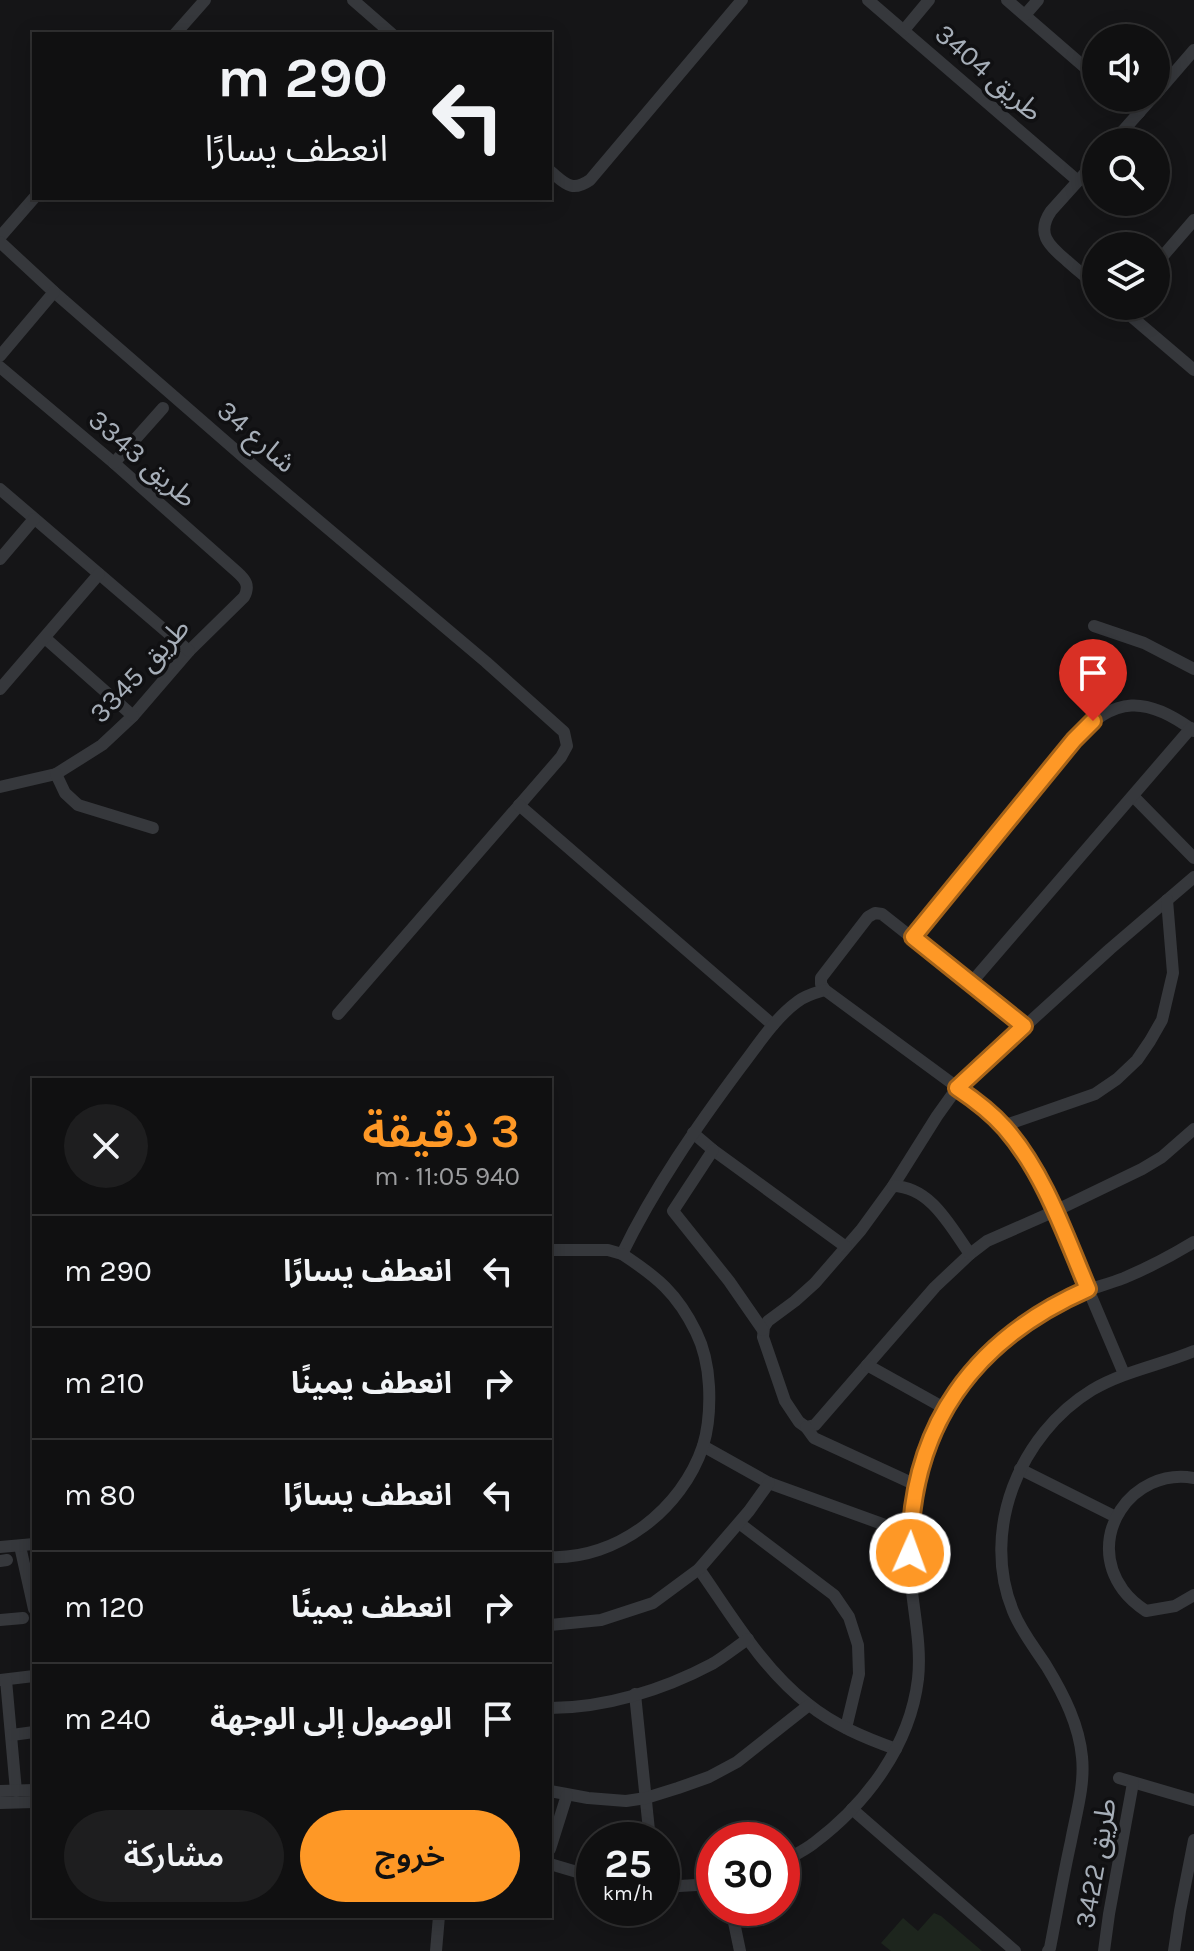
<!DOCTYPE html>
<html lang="ar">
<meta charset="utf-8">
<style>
:root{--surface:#101011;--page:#1e1e1f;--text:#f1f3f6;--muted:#9c9d9f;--line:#303031;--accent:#fe9826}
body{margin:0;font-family:Karla,"Noto Sans Arabic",sans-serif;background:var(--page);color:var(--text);direction:rtl;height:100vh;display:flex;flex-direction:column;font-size:30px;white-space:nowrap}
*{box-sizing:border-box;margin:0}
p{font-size:26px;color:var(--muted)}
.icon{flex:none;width:44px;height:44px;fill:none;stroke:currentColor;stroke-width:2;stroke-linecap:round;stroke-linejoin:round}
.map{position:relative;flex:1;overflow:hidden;direction:ltr}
.side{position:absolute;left:32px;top:1078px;width:520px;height:840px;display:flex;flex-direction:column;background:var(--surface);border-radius:0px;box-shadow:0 4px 20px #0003,0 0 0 2px var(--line);direction:rtl}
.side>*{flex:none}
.banner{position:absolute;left:32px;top:32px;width:520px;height:168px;border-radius:0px;box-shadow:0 4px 20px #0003,0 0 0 2px var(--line);direction:rtl;background:#101011;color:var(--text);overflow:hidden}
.buttons{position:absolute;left:1082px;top:24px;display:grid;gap:16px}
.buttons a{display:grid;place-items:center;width:88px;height:88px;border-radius:50%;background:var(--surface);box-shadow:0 4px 20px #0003,0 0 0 2px var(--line);font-size:40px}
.speed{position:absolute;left:576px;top:1822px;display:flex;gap:16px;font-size:40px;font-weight:700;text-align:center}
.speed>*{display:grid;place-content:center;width:104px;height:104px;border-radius:50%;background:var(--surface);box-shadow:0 4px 20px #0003,0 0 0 2px var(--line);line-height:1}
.speed small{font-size:20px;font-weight:400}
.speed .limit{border:12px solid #d22;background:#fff;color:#111}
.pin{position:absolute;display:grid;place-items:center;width:68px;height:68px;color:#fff;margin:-82px -34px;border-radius:50% 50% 50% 0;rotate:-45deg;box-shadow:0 0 8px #0007}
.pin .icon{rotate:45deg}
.me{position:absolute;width:88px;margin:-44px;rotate:2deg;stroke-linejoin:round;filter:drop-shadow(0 0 6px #0008)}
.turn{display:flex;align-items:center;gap:28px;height:168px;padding:0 32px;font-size:36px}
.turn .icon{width:104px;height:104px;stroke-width:2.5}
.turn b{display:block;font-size:56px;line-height:68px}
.round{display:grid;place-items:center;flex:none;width:84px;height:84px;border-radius:42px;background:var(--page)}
.overview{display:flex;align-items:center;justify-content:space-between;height:136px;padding:0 32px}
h1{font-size:48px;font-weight:600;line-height:60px;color:var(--accent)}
.action{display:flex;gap:16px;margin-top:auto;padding:16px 32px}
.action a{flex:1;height:92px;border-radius:48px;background:var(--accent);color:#111;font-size:32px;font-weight:600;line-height:92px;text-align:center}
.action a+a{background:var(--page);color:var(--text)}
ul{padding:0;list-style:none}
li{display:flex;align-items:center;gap:24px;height:112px;padding:0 32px;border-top:2px solid var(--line)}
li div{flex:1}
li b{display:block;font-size:30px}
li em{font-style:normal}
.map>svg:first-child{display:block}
</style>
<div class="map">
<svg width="1194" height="1951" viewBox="0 0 1194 1951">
<rect width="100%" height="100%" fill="#151517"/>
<polygon fill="#1d251d" points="934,1913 941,1916 982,1951 891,1951 881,1943 903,1918 918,1931"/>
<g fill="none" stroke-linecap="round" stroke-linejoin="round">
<g stroke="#36383c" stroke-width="12">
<polyline points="353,0 392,34"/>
<polyline points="868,0 1078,181"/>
<polyline points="1007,0 1096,77"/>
<polyline points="1025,15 1038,0"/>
<polyline points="904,30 929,0"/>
<polyline points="175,34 205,0"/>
<polyline points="1156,94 1194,50"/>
<polyline points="1121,98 1139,113"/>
<polyline points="1113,142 1152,98"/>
<path d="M1096 161 1051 211C1036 233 1048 245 1066 260 1076 269 1086 277 1096 286"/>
<path d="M550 171C565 183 571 193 590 180L742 0"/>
<polyline points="0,237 34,198"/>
<polyline points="0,242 54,292 255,467 486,662 564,732 567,746 561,757 338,1014"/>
<polyline points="1156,264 1194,220"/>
<polyline points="1119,306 1194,370"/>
<polyline points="0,356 54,292"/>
<path d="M0 367 114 463 237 572C246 580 250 586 244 597L189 651 133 716 102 745 56 774 0 787"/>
<polyline points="114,463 163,408"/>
<polyline points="0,489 189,651"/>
<polyline points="0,559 34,519"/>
<polyline points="1094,626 1144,643 1194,669"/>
<polyline points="45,638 133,716"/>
<polyline points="0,689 99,574"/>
<polyline points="56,774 65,793 78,805 153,828"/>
<polyline points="1133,796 1194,858"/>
<polyline points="519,805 773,1025"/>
<polyline points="1194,877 1110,949 957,1088 937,1116 893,1186 861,1230 815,1283 795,1301 768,1321 764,1327 763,1337 785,1401 799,1422 806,1427 815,1425 935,1287 970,1254 987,1241 1055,1211 1142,1169 1162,1157 1194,1129"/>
<path d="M913 937 1074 740C1114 695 1147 696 1194 731"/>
<polyline points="971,983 1191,728"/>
<polyline points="1024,1026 882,914 875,913 868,917 821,978 821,984 825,990 976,1101 1003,1126 1015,1140 1025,1155 1055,1211 1124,1374"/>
<polyline points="1003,1126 1095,1094 1117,1079 1137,1060 1150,1041 1162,1020 1173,973 1167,900"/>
<polyline points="693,1133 713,1150 846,1247"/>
<polyline points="713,1150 673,1211 729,1281 763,1330"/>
<path d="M893 1186C931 1187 950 1226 970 1254"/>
<path d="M550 1250H608L622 1254C654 1188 697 1126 741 1067 758 1045 774 1019 797 1002 806 995 815 993 825 990"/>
<polyline points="867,1365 946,1409"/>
<polyline points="806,1427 814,1438 916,1485"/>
<polyline points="703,1446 769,1483 910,1534"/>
<polyline points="1020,1469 1116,1517"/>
<path d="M1194 1478C1132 1467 1084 1537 1123 1590 1129 1598 1137 1605 1146 1611L1175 1606 1194 1595"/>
<polyline points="739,1523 834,1595 849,1617 858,1645 859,1674 846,1728"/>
<polyline points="20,1546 34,1609"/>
<polyline points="0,1547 34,1544"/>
<path d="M550 1557C617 1560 682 1509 703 1446 709 1426 710 1406 709 1386 708 1368 704 1348 696 1332 677 1293 657 1277 622 1254"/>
<polyline points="0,1561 7,1560"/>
<path d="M699 1569C732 1616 762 1668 808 1704 834 1725 865 1738 896 1749"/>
<polyline points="0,1620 23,1618"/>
<polyline points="550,1625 601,1620 653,1603 699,1569 749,1511 769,1483"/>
<polyline points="0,1680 34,1676"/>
<polyline points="6,1680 16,1791"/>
<polyline points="635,1694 650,1840"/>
<path d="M550 1708C605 1708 663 1690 712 1664 724 1657 736 1647 748 1639"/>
<polyline points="12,1735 34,1732"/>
<polyline points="1119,1778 1194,1800"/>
<polyline points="0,1791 34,1790"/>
<polyline points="550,1791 588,1798 626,1801 646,1798 678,1788 709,1777 737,1762 809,1705"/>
<polyline points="0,1803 34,1802"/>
<polyline points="852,1809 1015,1951"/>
<polyline points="550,1849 567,1795"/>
<path d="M782 1862C792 1856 804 1851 814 1843 866 1804 910 1746 918 1679 922 1642 912 1607 910 1570 906 1492 929 1416 984 1359 1005 1335 1032 1315 1061 1301 1081 1291 1103 1286 1124 1278 1148 1268 1171 1256 1194 1242"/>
<polyline points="550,1864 594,1877"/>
<polyline points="662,1887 714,1884"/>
<polyline points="731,1908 740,1951"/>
<polyline points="436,1951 439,1916"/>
<path d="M1048 1951 1050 1948C1057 1912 1063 1877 1071 1841 1076 1814 1085 1785 1082 1757 1079 1725 1064 1695 1047 1667 1035 1648 1022 1633 1013 1611 980 1530 1020 1434 1092 1390 1124 1371 1161 1365 1194 1351"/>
<polyline points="1104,1951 1109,1914 1133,1783"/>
<polyline points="1174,1951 1180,1911 1194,1840"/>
</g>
</g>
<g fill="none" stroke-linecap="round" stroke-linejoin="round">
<g stroke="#a56319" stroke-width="20">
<path id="route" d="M910 1553C910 1426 974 1339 1088 1289 1065 1235 1045 1174 1005 1128 991 1112 975 1100 957 1088L1024 1026 913 937 1074 740 1093 721"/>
</g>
<use href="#route" stroke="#fe9826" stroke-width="14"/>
</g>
<g text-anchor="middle" stroke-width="7" stroke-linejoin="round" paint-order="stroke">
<g font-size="28" fill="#a6aeb8" stroke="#101012">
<text transform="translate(989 72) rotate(41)" y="10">طريق 3404</text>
<text transform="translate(257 436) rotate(41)" y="10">شارع 34</text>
<text transform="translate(143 458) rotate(41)" y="10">طريق 3343</text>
<text transform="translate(139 670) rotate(-47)" y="10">طريق 3345</text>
<text transform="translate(1095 1863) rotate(-80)" y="10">طريق 3422</text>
</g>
</g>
</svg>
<div class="buttons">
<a><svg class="icon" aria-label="sound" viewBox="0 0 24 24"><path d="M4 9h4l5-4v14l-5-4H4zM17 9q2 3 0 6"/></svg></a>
<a><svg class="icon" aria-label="search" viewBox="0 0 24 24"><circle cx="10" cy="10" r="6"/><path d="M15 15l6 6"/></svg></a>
<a><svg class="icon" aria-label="layers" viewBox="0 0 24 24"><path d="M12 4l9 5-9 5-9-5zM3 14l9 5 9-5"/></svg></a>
</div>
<div class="speed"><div>25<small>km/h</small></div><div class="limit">30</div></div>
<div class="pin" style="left:1093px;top:721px;background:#d93025"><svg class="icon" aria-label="arrive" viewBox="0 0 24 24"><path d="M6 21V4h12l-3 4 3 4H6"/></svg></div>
<svg class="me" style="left:910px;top:1553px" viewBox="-20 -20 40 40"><circle r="17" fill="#fe9826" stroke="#fff" stroke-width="3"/><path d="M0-11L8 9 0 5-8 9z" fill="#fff"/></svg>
<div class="banner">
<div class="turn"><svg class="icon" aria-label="left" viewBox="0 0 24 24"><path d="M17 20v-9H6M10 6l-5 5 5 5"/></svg><div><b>290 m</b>انعطف يسارًا</div></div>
</div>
<section class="side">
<div class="overview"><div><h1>3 دقيقة</h1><p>940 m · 11:05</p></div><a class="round"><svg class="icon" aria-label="close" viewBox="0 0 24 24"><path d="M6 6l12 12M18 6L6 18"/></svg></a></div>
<ul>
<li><svg class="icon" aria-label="left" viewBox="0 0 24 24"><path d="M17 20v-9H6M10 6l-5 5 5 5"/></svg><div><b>انعطف يسارًا</b></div><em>290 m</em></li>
<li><svg class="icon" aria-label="right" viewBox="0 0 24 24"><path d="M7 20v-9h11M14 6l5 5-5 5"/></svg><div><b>انعطف يمينًا</b></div><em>210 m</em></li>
<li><svg class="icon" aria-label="left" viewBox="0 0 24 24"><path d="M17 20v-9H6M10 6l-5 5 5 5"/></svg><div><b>انعطف يسارًا</b></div><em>80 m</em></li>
<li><svg class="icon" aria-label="right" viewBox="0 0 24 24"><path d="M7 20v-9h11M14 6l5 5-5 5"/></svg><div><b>انعطف يمينًا</b></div><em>120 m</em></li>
<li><svg class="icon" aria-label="arrive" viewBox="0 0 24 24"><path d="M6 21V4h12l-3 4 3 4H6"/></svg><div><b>الوصول إلى الوجهة</b></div><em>240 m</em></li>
</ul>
<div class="action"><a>خروج</a><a>مشاركة</a></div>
</section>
</div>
